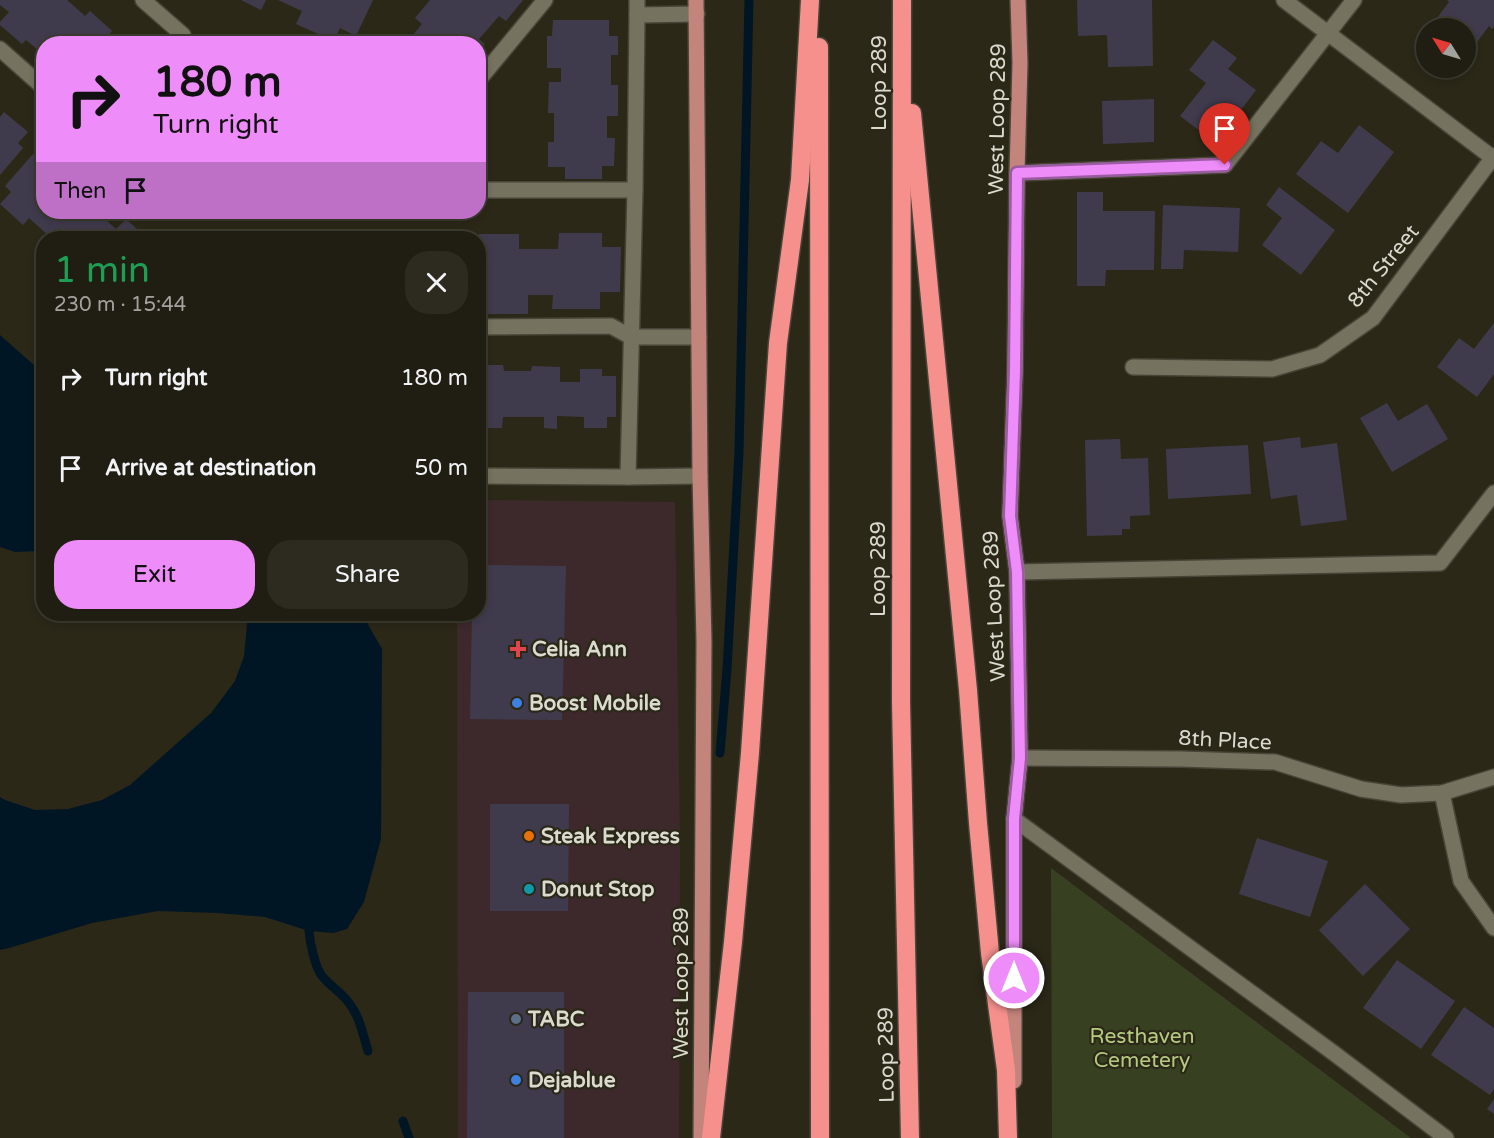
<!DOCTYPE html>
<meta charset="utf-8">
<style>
:root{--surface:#201e12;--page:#2d2b20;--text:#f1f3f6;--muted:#a2a29f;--line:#3d3c32;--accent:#ee8cf9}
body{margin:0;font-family:"Varela Round",sans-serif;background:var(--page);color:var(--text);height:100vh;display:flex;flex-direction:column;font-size:22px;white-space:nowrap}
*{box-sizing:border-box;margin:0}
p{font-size:20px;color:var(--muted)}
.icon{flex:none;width:33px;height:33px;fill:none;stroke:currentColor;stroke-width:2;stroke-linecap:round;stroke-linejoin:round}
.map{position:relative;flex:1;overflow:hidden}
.drawer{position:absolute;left:36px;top:231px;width:450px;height:390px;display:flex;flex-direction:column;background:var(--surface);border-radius:24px;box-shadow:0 3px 9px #0003,0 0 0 2px var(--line)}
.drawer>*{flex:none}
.hud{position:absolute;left:36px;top:36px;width:450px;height:183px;border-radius:24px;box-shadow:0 3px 9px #0003,0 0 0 2px var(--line);background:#ee8cf9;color:#111;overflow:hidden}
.needle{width:39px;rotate:307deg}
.fabs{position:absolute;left:1416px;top:18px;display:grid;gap:12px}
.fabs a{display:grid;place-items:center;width:60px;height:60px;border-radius:50%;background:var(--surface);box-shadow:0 3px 9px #0003,0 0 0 2px var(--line);font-size:30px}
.pin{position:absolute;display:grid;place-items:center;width:51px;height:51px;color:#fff;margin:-62px -26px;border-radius:50% 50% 50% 0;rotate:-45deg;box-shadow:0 0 6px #0007}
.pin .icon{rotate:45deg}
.me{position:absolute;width:66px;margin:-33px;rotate:0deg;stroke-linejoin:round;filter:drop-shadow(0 0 4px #0008)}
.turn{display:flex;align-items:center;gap:21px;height:126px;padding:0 18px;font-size:27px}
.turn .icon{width:78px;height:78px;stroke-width:2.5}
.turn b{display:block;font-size:42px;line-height:51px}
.then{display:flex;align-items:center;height:57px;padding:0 18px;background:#0003;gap:12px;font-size:22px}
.round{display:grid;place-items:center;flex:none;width:63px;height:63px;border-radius:24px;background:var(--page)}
.summary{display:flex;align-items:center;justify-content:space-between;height:102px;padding:0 18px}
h1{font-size:36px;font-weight:600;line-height:45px;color:#1e9e55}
.action{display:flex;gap:12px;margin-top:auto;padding:12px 18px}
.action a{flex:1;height:69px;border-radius:24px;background:var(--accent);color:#111;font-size:24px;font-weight:600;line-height:69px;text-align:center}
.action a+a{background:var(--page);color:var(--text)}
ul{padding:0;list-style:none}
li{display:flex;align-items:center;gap:18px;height:90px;padding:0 18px}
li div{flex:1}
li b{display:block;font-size:22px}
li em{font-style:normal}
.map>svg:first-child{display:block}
</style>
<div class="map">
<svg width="1494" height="1138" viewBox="0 0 1494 1138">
<rect width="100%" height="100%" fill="#2b2818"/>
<polygon fill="#3d292c" points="479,500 675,502 680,844 679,1138 458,1138 457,614 478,614"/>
<polygon fill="#374021" points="1051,868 1411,1138 1052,1138"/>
<g fill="#011625">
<polygon points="0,335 43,373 44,549 40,551 15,552 0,547"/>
<polygon points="248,614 362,614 382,649 381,839 364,902 347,929 333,933 309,931 265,917 218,913 158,911 92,923 9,948 0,950 0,797 5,800 35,810 68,809 102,800 130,785 211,713 235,681 244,656"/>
</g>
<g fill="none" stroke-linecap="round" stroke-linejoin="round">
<g stroke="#011625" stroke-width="9">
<polyline points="720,753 727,669 739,452 749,0"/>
<path d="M309 931C310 943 315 967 322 976 330 986 342 993 349 1003 360 1017 363 1035 368 1051"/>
<polyline points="403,1121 409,1138"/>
</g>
</g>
<g fill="#403b4c">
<polygon points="0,0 67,0 85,16 90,11 112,31 103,41 106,44 44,44 44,55 26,40 22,44 0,25 0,22 9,12 0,5"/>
<polygon points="241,0 266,0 261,10"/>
<polygon points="278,0 373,0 356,36 340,28 334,41 296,24 302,11"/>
<polygon points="430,0 523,0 506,21 499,16 479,39 485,44 478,51 478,44 393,44 400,35 408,41 422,24 415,18"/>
<polygon points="1077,0 1152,0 1153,66 1108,67 1107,35 1078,36"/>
<polygon points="1447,0 1494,0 1494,26 1492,29 1489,26 1469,53 1466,51 1466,28 1435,28 1431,26 1449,2"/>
<polygon points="553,20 609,20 609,36 618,36 618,55 611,55 611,85 618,85 618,116 607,116 607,138 615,138 614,166 602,166 602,179 565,179 565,167 548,167 548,142 554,142 554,113 548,113 549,82 561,82 561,68 547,68 547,36 552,36"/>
<polygon points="1213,40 1237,58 1228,69 1256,90 1216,143 1180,116 1206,83 1189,70"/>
<polygon points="1154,99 1154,142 1103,144 1102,101"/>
<polygon points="4,112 28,132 18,143 23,148 0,175 0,117"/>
<polygon points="1359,125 1394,152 1348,213 1296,174 1321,141 1338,153"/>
<polygon points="44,153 44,212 113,212 106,220 116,229 126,219 147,238 46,238 49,236 29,218 23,225 0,204 11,192 5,186 33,154 38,159"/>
<polygon points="1279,187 1335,230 1301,275 1262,245 1282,218 1266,205"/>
<polygon points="1077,192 1103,192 1103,211 1155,211 1154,270 1106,270 1105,286 1077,286"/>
<polygon points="1163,205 1240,208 1238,252 1184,250 1183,269 1161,269"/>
<polygon points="299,212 335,212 327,221 317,212 310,221"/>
<rect x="233" y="229" width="48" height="9"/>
<polygon points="315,230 361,230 361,238 314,238"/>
<rect x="398" y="233" width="40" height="5"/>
<polygon points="559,233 602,233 602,247 621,247 620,292 600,292 600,309 552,309 553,295 528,295 528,314 478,314 479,234 519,234 519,249 558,249"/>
<polygon points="1494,323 1494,374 1477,397 1437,367 1459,338 1474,349"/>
<polygon points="478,365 503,365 504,371 531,371 532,366 560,367 560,382 580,382 580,369 602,369 602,376 616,376 616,417 607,417 607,428 584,428 584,417 557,416 557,429 544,428 544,417 503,417 502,428 478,428"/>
<polygon points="1387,403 1398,421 1427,404 1448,439 1392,472 1360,418"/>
<polygon points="1300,437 1301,448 1337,443 1347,520 1301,526 1297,495 1271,499 1263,442"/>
<polygon points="1120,439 1121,459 1148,458 1150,515 1130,516 1130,529 1122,529 1122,535 1087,536 1085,440"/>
<polygon points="1248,445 1251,494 1168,499 1166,449"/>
<polygon points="478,565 566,566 562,720 470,719 472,614 478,614"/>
<polygon points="490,804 569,804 568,911 490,911"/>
<polygon points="1257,838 1328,861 1310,917 1239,894"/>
<polygon points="1365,884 1410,929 1363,976 1319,930"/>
<polygon points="1397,960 1455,1001 1421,1049 1363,1008"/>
<polygon points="468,992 564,992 564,1138 467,1138"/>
<polygon points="1464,1007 1494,1028 1494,1089 1490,1095 1431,1055"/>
<polygon points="1494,1099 1494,1114 1487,1109"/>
</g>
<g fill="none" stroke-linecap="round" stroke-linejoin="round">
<g stroke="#484538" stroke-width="18">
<g id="minor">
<polyline points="143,0 183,35"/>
<polyline points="637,0 637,15 697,14"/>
<polyline points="1284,0 1493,158"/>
<polyline points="0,49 44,88"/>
<polyline points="478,81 545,0"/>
<polyline points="1017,173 1225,165 1354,0"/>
<polyline points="478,190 635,190 628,477"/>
<polyline points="635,190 637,15"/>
<polyline points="478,327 611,326 631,337 699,337"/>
<polyline points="1133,367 1272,369 1320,355 1373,318 1494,156"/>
<polyline points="478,476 628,477 700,476"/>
<polyline points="1017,572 1440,563 1494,493"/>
<polyline points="1020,758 1181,759 1275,762 1361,789 1401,795 1442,793 1494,777"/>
<polyline points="1442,793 1461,881 1494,928"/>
<polyline points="1014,819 1335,1054 1446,1138"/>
</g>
</g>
<g stroke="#484538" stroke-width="18">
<g id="major">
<polyline points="696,0 700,476 704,641 701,1138"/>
<polyline points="1014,1081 1014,819 1020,758 1017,572 1010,516 1015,371 1017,173 1020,63 1018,0"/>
</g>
</g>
<g stroke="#484538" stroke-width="21">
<g id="highway">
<polyline points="902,0 901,702 910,1138"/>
<polyline points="819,47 820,1138"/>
<polyline points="912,113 968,690 978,823 990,953 1006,1070 1008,1138"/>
<polyline points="711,1138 733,942 750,753 778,343 800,180 810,0"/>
</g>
</g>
<use href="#minor" stroke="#75725f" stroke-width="15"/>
<use href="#major" stroke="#c2847b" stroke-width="15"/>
<use href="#highway" stroke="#f6908d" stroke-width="18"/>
</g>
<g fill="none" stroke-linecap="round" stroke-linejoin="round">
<g stroke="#9b5ba2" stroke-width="15">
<polyline id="route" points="1014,978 1014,819 1020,758 1017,572 1010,516 1015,371 1017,173 1225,165"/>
</g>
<use href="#route" stroke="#ee8cf9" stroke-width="10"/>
</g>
<path fill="#e0444e" stroke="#2b2818" stroke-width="2" d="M515 640h6v6h6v6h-6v6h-6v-6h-6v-6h6z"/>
<g fill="#3f7fe0" stroke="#2b2818" stroke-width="2">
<circle cx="517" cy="703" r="6"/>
<circle cx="516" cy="1080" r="6"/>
</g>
<circle fill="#e8710a" stroke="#2b2818" stroke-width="2" cx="529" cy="836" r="6"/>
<circle fill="#0f9aa8" stroke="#2b2818" stroke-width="2" cx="529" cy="889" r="6"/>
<circle fill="#5c6f8a" stroke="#2b2818" stroke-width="2" cx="516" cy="1019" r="6"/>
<g text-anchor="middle" stroke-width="4.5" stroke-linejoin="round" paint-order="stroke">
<g font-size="21" fill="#dbdacf" stroke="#2b2818">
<text transform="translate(879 83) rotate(-90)" y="7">Loop 289</text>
<text transform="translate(997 119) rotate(-89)" y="7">West Loop 289</text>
<text transform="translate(1383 266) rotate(-51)" y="7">8th Street</text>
<text transform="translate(878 569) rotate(-90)" y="7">Loop 289</text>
<text transform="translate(994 606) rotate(-93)" y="7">West Loop 289</text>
<text transform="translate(1225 740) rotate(3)" y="7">8th Place</text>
<text transform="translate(681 983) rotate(-90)" y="7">West Loop 289</text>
<text transform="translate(886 1055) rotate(-91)" y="7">Loop 289</text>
</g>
<g font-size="21" font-weight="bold" fill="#dbdacf" stroke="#2b2818" text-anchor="start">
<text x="532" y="656">Celia Ann</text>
<text x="529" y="710">Boost Mobile</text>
<text x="541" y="843">Steak Express</text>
<text x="541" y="896">Donut Stop</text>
<text x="528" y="1026">TABC</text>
<text x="528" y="1087">Dejablue</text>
</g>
<g font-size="21" fill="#b5ca80" stroke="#2b2818">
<text x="1142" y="1043">Resthaven<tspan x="1142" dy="24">Cemetery</tspan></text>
</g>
</g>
</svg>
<div class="fabs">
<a><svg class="needle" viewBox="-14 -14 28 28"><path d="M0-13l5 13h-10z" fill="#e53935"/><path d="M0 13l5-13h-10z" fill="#a2a29f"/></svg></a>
</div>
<div class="pin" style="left:1225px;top:165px;background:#d93025"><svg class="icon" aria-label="arrive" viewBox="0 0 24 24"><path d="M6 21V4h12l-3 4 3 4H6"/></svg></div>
<svg class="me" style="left:1014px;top:978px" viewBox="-20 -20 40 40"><circle r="17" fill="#ee8cf9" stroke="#fff" stroke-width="3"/><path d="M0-11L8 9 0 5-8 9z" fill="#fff"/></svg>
<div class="hud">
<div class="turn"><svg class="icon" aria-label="right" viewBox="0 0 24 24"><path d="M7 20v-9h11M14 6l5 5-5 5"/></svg><div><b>180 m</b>Turn right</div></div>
<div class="then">Then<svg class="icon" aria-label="arrive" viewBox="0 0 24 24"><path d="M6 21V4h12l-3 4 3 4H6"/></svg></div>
</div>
<section class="drawer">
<div class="summary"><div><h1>1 min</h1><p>230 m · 15:44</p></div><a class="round"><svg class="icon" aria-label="close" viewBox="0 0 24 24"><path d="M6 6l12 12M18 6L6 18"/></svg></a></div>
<ul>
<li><svg class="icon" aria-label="right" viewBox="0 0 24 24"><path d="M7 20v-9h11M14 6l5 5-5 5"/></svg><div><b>Turn right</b></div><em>180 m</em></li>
<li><svg class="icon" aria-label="arrive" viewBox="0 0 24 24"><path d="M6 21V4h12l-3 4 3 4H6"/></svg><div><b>Arrive at destination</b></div><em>50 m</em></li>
</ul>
<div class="action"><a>Exit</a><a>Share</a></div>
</section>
</div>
